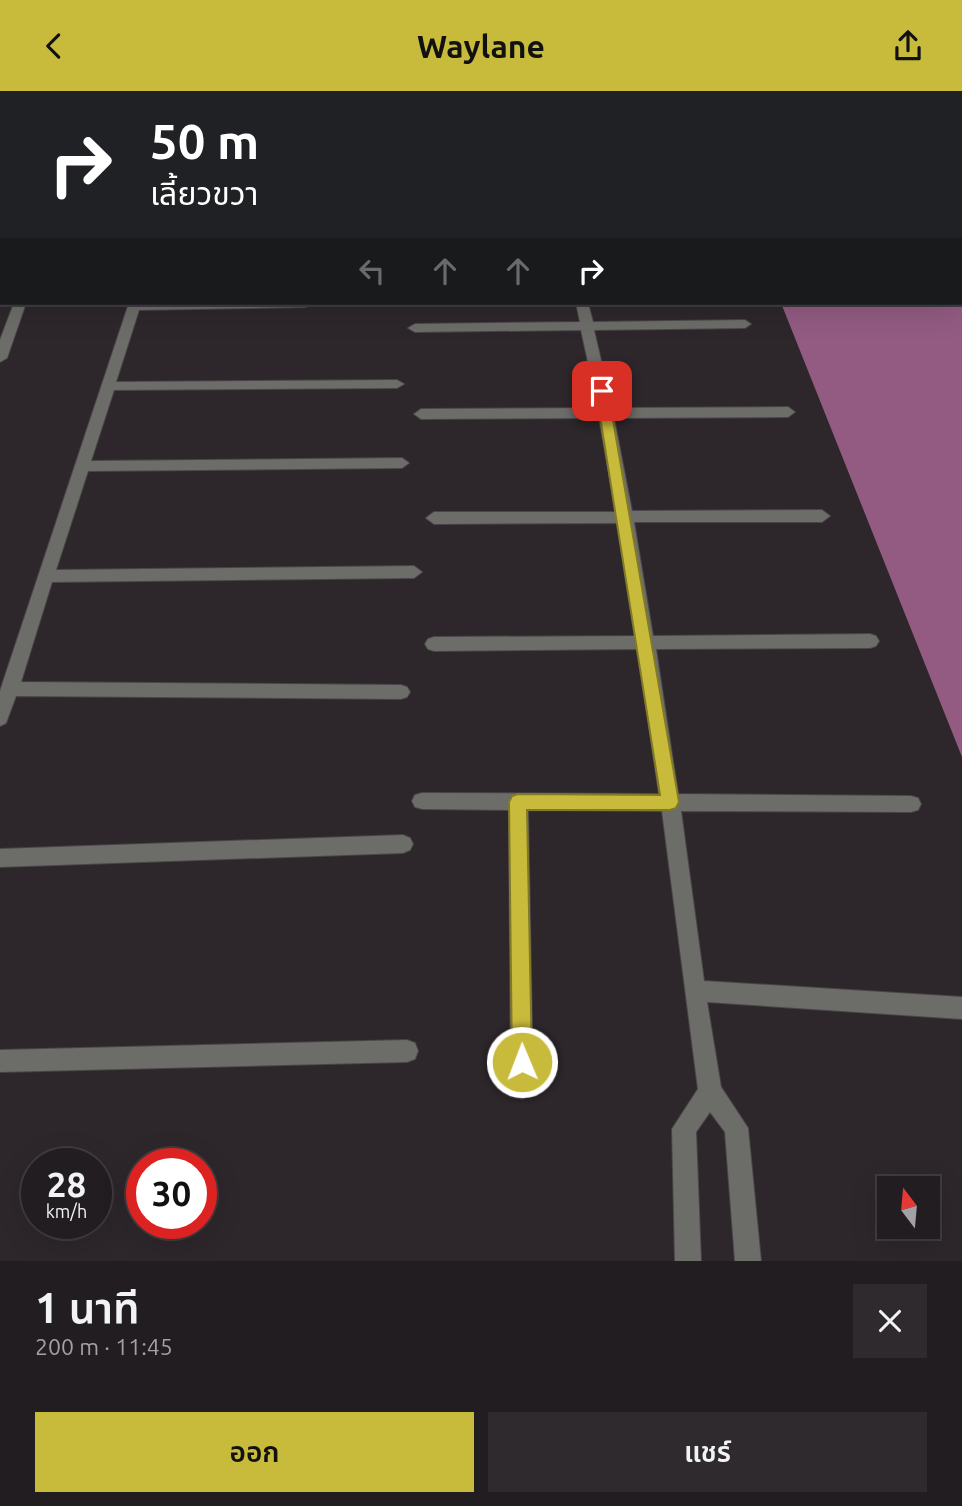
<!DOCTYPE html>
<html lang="th">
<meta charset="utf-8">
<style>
:root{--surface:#221d20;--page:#2e2a2d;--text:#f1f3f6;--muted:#a2a2a5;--line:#3f3b3e;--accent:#c8bb3b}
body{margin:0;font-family:Ubuntu,"Noto Sans Thai",sans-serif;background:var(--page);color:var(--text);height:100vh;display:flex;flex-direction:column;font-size:26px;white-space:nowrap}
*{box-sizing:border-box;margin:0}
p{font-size:23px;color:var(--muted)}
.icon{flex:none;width:38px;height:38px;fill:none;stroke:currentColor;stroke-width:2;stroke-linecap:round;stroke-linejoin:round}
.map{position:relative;height:1170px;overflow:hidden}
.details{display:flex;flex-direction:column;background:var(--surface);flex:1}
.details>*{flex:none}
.hud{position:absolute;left:0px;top:0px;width:962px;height:214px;box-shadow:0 7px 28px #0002,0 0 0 2px var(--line);background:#202124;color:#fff;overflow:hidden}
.needle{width:46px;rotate:344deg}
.tools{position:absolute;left:877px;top:1085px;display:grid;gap:14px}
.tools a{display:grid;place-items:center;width:63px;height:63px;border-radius:0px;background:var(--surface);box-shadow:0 7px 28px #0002,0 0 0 2px var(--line);font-size:35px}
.speed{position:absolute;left:21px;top:1057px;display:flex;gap:14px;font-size:35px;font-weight:700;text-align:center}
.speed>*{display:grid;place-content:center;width:91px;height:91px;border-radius:50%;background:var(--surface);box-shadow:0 7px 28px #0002,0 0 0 2px var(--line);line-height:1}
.speed small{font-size:18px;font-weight:400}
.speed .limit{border:10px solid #d22;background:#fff;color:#111}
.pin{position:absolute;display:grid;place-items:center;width:60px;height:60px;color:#fff;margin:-30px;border-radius:14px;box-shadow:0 4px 10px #0006}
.me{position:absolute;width:77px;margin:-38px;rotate:359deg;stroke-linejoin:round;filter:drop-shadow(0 0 5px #0008)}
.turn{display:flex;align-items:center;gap:24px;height:147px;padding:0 35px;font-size:32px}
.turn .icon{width:91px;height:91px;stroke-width:2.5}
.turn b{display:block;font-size:49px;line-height:60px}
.lanes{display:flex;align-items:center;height:66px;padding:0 35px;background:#0003;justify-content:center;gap:35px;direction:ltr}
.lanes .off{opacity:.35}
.round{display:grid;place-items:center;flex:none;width:74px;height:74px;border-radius:0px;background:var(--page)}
.summary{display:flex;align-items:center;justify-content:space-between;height:119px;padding:0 35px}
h1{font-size:42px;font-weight:600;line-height:52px}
.button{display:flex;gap:14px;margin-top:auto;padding:14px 35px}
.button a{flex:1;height:80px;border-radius:0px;background:var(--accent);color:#111;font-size:28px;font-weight:600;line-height:80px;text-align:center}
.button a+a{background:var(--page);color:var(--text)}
header{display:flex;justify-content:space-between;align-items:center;height:91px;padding:0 35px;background:var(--accent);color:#111;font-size:32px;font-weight:600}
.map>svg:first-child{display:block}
</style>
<header><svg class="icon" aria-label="back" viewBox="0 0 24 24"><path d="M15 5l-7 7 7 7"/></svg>Waylane<svg class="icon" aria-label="share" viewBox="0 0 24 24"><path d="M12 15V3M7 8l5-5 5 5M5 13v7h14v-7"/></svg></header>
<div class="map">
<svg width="962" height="1170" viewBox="0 0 962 1170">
<rect width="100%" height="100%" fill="#2d272b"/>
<g fill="#935b82">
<polygon points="679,0 957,0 958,2 680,2"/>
<polygon points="961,7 962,9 962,666 781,212 961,212"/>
</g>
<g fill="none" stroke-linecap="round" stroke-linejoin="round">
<g fill="#935b82" fill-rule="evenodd">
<polygon points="177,0 208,0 176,2"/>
<rect x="0" y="27" width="2" height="12"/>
</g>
<g stroke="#4b4549" stroke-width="2">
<g id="minor">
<rect x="536" y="0" width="10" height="2"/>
<rect x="0" y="153" width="2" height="8"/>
<polygon points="14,212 26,212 7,267 0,271 0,249"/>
<polygon points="129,212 312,212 306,216 139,219 116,291 397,289 404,293 397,297 114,299 91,370 402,367 409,372 402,377 88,380 56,479 414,475 422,481 414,487 52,491 21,591 401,594 407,596 410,601 407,606 401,608 16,605 6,632 0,635 0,600"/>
<polygon points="576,212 588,212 593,231 745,229 751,233 745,237 594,239 612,317 788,316 795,321 788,326 614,327 632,420 822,419 830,425 822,431 634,431 653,545 870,543 876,545 879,550 876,555 870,557 656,558 678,703 911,705 918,707 921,713 918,719 911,721 681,720 704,890 962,906 962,928 707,911 721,996 748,1037 761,1170 735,1170 725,1041 710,1021 696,1041 701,1170 675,1170 672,1038 698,998 662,720 528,719 533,997 530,1005 522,1008 514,1005 511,997 509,719 422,718 415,716 412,710 415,704 422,702 659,703 638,558 434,560 428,558 425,553 428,548 434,546 636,545 618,432 434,433 426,427 434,421 616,421 599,327 421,328 414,323 421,318 598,317 581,239 415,241 408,237 415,233 580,231"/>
<polygon points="403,744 410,747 413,753 410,759 403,762 0,776 0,758"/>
<polygon points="407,949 415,952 418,960 415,968 407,971 0,981 0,959"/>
</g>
</g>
<polyline stroke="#777276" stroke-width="2.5" stroke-dasharray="3.5 3.5" stroke-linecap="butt" points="220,2 233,0"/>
<use href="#minor" fill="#6c6c69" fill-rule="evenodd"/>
</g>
<polygon fill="#c8bb3b" stroke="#827a26" stroke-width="2" points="602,296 608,300 679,711 676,717 670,719 527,719 532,971 529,978 522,981 515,978 512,971 509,711 512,705 518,703 660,704 596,300"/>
</svg>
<div class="tools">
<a><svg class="needle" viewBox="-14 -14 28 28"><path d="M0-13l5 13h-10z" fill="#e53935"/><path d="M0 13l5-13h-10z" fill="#a2a2a5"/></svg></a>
</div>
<div class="speed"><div>28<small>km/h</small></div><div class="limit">30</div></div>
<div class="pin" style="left:602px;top:300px;background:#d93025"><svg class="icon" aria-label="arrive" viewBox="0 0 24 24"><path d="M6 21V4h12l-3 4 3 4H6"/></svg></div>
<svg class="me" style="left:522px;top:971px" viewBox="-20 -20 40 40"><circle r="17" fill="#c8bb3b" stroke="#fff" stroke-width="3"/><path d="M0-11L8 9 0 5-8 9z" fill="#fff"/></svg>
<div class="hud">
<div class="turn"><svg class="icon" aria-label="right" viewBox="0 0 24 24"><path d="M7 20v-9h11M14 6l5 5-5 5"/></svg><div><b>50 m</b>เลี้ยวขวา</div></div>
<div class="lanes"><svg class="icon off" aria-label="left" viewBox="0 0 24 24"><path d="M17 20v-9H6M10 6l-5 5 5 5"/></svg><svg class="icon off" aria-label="ahead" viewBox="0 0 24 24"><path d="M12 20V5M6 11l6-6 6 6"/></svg><svg class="icon off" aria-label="ahead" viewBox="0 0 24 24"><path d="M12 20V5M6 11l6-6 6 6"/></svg><svg class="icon" aria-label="right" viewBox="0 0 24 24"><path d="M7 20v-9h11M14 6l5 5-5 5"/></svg></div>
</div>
</div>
<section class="details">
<div class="summary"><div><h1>1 นาที</h1><p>200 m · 11:45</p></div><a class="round"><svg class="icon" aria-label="close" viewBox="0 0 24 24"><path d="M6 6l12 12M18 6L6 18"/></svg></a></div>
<div class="button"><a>ออก</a><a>แชร์</a></div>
</section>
